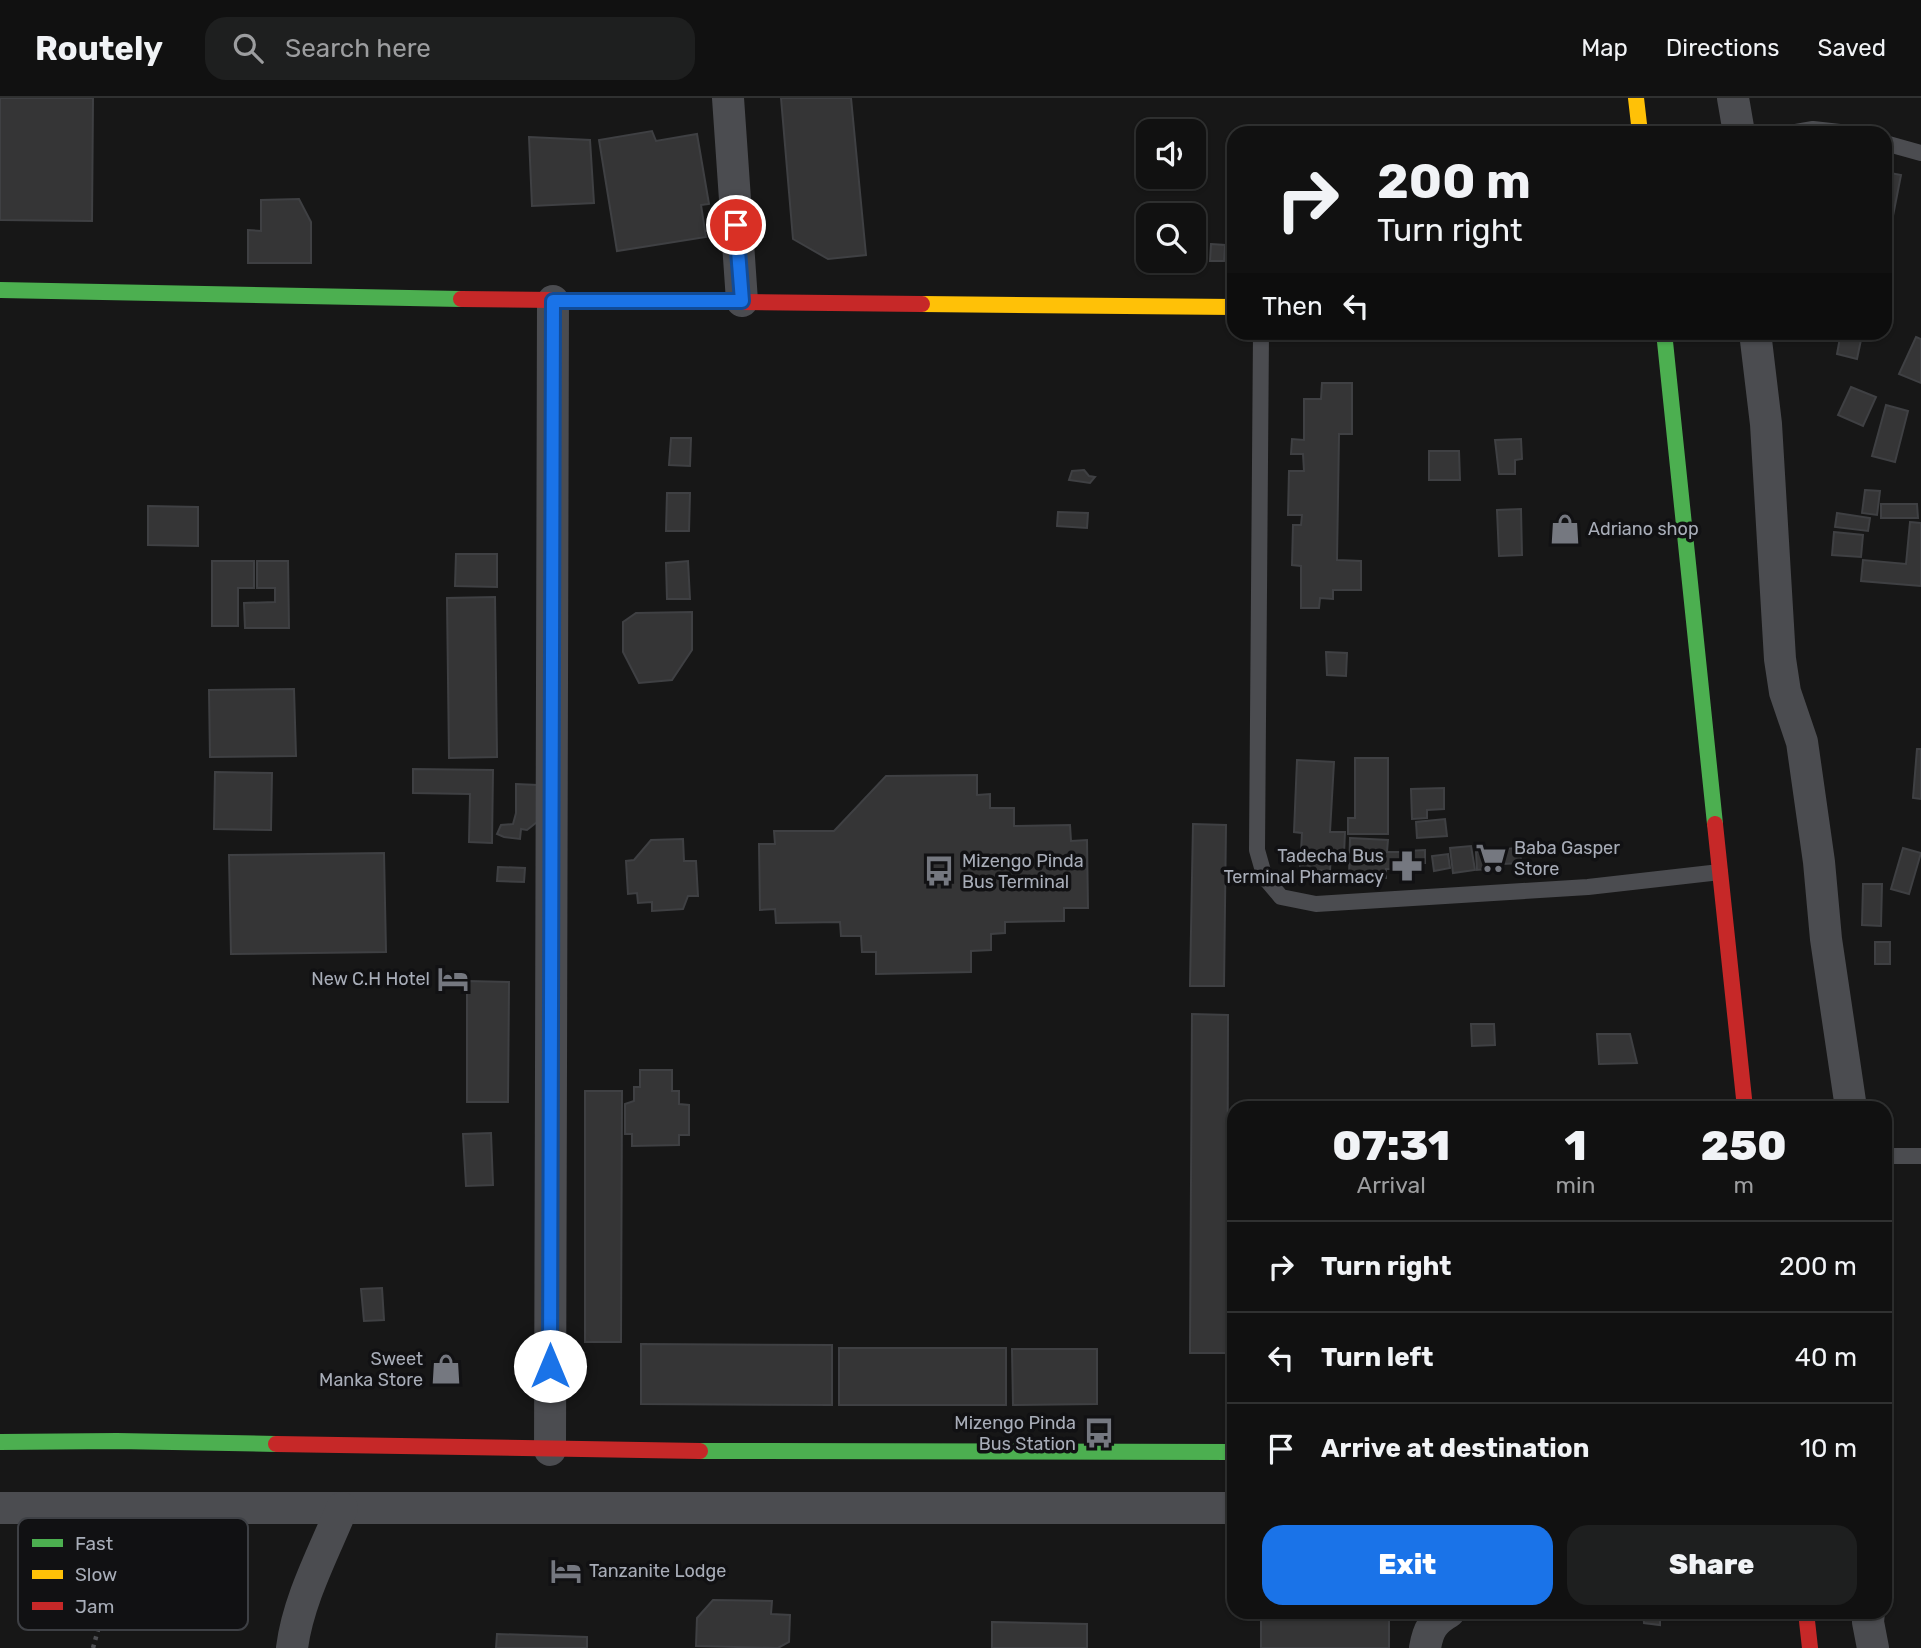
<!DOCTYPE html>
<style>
:root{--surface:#111;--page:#1e1f1f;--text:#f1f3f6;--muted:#9c9d9f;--line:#303131;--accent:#1a73e8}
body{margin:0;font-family:Rubik,sans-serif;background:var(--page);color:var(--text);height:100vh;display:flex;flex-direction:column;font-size:26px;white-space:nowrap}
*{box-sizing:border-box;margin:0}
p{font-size:23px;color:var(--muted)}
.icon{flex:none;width:38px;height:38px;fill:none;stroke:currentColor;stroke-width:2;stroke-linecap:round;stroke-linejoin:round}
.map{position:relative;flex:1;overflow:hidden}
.details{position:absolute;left:1227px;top:1003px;width:665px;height:518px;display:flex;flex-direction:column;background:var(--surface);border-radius:21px;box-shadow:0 2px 5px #0004,0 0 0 2px var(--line)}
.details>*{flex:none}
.top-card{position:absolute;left:1227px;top:28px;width:665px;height:214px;border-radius:21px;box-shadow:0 2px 5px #0004,0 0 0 2px var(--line);background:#111;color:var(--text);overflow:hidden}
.tools{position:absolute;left:1136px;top:21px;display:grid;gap:14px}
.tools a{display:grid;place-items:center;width:70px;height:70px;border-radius:14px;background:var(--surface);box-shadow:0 2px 5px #0004,0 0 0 2px var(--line);font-size:35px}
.pin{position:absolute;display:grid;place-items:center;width:60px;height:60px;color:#fff;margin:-30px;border:4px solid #fff;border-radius:50%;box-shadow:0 2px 7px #0007}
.me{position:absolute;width:77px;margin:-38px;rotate:0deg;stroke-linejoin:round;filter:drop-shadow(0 0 5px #0008)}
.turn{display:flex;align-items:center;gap:24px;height:147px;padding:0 35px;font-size:32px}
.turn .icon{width:91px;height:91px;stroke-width:2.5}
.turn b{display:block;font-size:49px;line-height:60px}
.then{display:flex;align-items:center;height:66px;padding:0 35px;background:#0003;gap:14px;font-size:26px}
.eta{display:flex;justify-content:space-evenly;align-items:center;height:119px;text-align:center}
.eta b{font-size:42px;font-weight:800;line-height:49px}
.action{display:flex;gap:14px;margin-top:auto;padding:14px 35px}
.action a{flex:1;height:80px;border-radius:21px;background:var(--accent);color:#fff;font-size:28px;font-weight:800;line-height:80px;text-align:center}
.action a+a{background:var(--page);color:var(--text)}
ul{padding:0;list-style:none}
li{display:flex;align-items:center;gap:21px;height:91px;padding:0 35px;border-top:2px solid var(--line)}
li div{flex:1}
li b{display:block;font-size:26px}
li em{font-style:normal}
header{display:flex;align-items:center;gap:42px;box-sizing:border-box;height:98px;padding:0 35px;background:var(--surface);border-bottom:2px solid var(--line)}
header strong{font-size:33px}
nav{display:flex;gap:38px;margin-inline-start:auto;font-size:24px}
.search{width:490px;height:63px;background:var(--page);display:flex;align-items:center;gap:18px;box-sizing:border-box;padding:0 24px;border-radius:21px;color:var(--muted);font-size:26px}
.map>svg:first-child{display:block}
</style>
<header>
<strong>Routely</strong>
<div class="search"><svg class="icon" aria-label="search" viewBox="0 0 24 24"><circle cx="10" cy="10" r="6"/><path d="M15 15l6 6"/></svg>Search here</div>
<nav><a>Map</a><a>Directions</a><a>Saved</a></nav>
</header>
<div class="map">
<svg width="1921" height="1550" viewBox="0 0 1921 1550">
<rect width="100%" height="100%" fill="#171717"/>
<g fill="#353536" stroke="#3f4043" stroke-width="2">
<polygon points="0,0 93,0 92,123 0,122"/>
<polygon points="781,0 851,0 866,157 828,161 793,141"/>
<polygon points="652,33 656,43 697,36 709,106 701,107 706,139 617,153 599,42"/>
<polygon points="529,39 590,42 594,105 532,108"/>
<polygon points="1885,74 1901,77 1893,118 1885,117"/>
<polygon points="299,101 311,124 311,165 248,165 248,132 261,133 261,102"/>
<polygon points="1211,146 1225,147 1224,163 1210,163"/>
<polygon points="1841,234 1862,237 1857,261 1837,256"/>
<polygon points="1916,239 1921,241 1921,285 1899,276"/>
<polygon points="1322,285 1352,285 1352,336 1339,336 1337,462 1361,463 1361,492 1333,492 1333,501 1320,500 1319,510 1301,510 1301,468 1292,467 1293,427 1301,427 1302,417 1288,417 1289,373 1304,373 1303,356 1291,356 1292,341 1304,342 1304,301 1321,301"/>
<polygon points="1851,289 1876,299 1863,328 1838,317"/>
<polygon points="1886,307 1908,313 1895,364 1872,358"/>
<polygon points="671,340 691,340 690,368 669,367"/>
<polygon points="1521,341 1522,361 1515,362 1515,376 1499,376 1495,342"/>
<polygon points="1429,353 1459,353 1460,382 1429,382"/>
<polygon points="1084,372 1089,378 1095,379 1090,385 1069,382 1072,373"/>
<polygon points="1865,392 1880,393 1877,417 1862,415"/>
<polygon points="667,395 690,395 689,433 666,433"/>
<polygon points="1881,406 1917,406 1918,420 1881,420"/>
<polygon points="148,408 198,409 198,448 148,447"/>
<polygon points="1521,411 1522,457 1499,458 1497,412"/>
<polygon points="1058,414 1088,415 1087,430 1057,428"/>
<polygon points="1837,415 1870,420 1868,433 1835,429"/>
<polygon points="1910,424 1921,425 1921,488 1861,483 1863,462 1906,466"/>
<polygon points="1834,434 1863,437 1861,459 1832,457"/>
<polygon points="456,456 497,456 497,489 455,488"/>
<polygon points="212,463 254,463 254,490 238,490 238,528 212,528"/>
<polygon points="257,463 288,463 289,530 245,530 244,505 275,504 275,490 257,490"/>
<polygon points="688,463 690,501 667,501 666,465"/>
<polygon points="495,499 497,659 449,660 447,500"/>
<polygon points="692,514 692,552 672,582 639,585 623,554 623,524 636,515"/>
<polygon points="1326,554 1347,555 1346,578 1327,577"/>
<polygon points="294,591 296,658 210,659 209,592"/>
<polygon points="1917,651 1921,651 1921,701 1913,700"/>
<polygon points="1355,660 1388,660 1388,736 1348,736 1348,720 1355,720"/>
<polygon points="1297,662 1334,664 1330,734 1345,734 1344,756 1331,755 1330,773 1300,771 1302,735 1294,734"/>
<polygon points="413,671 493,672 492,745 469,744 470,696 413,695"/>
<polygon points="215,674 272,675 271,732 214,731"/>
<polygon points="977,677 977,697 990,696 990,710 1014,710 1014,728 1070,727 1071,743 1087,742 1088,810 1064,810 1064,823 1005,824 1005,835 991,836 991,852 971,853 971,874 876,876 876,854 862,854 861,838 841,838 840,824 776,825 775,811 760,812 759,746 775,746 774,733 834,733 886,678"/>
<polygon points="516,686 537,687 537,724 527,732 521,731 520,741 504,739 497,736 501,727 513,726 516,715"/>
<polygon points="1444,690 1444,711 1427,712 1427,720 1412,721 1411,691"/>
<polygon points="1445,721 1447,738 1417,740 1416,724"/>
<polygon points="1193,726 1226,727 1224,888 1190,888"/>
<polygon points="1350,740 1388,742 1387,754 1402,754 1401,771 1386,771 1386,780 1349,779"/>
<polygon points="683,741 684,763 696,763 698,798 688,798 683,811 652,813 652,804 638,805 637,795 628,796 626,763 634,762 651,742"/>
<polygon points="1471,748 1475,772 1453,775 1450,750"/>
<polygon points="1520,750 1521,765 1503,766 1502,751"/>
<polygon points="1903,750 1921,755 1909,796 1891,791"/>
<polygon points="1425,752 1425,765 1407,765 1407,753"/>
<polygon points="1496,752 1497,770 1477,772 1476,754"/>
<polygon points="384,755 386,854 231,856 229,757"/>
<polygon points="1448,756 1450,770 1434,773 1432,758"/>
<polygon points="498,769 525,770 524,784 497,783"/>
<polygon points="1863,786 1882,786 1881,828 1862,827"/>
<rect x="1875" y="844" width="15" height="22"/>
<polygon points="467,883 509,884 508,1004 467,1004"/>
<polygon points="1192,916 1228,917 1227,1255 1190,1255"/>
<polygon points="1471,926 1494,926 1495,947 1472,948"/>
<polygon points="1597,936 1630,936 1637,965 1599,966"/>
<polygon points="640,972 672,972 672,993 679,993 679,1006 689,1007 689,1037 679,1037 679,1047 632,1048 632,1036 625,1036 625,1006 634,1003 634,989 640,989"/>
<polygon points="585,993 622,993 621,1244 585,1244"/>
<polygon points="491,1035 493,1087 466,1088 463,1036"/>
<polygon points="382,1190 384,1222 364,1223 361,1191"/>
<polygon points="641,1246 832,1247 832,1307 641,1306"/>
<rect x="839" y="1250" width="167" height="57"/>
<polygon points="1012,1251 1097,1251 1097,1306 1013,1307"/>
<polygon points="713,1502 772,1503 771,1516 790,1517 789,1544 778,1550 696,1548 697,1520"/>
<polygon points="1261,1514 1293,1514 1293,1521 1389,1521 1389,1550 1261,1550"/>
<polygon points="1643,1514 1660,1514 1660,1527 1644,1525"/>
<polygon points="992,1524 1087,1526 1087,1550 992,1550"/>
<polygon points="497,1536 587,1539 587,1550 496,1550"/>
</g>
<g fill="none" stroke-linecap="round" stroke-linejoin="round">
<polyline stroke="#4d4e52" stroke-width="4.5" stroke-dasharray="3.5 5" stroke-linecap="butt" points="93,1550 122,1445"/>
<g stroke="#4b4c50" stroke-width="16">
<polyline points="1790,35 1813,31 1849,35"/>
<polyline points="1885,45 1921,55"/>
<polyline points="1261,234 1257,752 1265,780 1281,799 1316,806 1588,789 1720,774"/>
<polyline points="1885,1058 1921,1058"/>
</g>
<g stroke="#4b4c50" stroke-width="32">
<polyline points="728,0 742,203"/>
<polyline points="1733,0 1739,35"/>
<polyline points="1755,234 1766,326 1780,561 1785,594 1802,644 1819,764 1826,841 1851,1010"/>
<polyline points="550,1352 553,203"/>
<polyline points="0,1410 1234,1410"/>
<polyline points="1869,1514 1868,1524 1873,1550"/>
<path d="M292 1550C298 1502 324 1454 342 1410"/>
<path d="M1425 1550C1428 1532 1433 1523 1449 1514"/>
</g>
<g stroke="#4caf50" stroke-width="16">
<polyline points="0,192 461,201"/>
<polyline points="1664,234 1715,726"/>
<polyline points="0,1344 117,1343 276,1346"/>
<polyline points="700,1353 1234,1354"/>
</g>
<g stroke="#ffc107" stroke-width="16">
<polyline points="1636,0 1640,35"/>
<polyline points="922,206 1234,209"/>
</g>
<g stroke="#c62828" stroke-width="16">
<polyline points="461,201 922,206"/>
<polyline points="1715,726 1745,1010"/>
<polyline points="276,1346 700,1353"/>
<polyline points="1806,1514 1810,1550"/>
</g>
</g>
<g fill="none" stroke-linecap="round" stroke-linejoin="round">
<g stroke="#114b97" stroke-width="18">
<polyline id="route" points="550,1268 553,203 742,203 736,127"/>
</g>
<use href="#route" stroke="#1a73e8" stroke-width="12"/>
</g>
<defs>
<g id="shop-bare" transform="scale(2.415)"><path d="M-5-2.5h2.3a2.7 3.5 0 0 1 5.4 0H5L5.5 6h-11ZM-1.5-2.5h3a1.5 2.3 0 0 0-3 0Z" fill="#757880" stroke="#111113" stroke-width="2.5" paint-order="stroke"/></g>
<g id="supermarket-bare" transform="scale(2.415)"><path d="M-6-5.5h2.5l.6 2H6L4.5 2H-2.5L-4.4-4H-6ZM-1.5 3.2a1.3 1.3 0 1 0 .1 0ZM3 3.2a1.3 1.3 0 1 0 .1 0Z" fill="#757880" stroke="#111113" stroke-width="2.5" paint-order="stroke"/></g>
<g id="pharmacy-bare" transform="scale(2.415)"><path d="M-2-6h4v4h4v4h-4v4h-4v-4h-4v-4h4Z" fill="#757880" stroke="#111113" stroke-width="2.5" paint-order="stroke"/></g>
<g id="bus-bare" transform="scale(2.415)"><path d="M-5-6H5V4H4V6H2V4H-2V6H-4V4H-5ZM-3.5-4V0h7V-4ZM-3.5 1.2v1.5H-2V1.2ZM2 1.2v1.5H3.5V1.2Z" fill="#757880" stroke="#111113" stroke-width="2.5" paint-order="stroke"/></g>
<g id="hotel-bare" transform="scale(2.415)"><path d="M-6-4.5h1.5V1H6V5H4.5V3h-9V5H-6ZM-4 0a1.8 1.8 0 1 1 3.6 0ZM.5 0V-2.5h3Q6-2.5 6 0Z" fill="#757880" stroke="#111113" stroke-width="2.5" paint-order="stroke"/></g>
</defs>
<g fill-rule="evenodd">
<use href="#shop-bare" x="1565" y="431"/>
<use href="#supermarket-bare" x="1491" y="760"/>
<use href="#pharmacy-bare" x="1407" y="768"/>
<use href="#bus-bare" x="939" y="773"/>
<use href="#hotel-bare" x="453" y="881"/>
<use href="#shop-bare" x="446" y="1271"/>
<use href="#bus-bare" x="1099" y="1335"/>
<use href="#hotel-bare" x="566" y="1473"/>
</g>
<g text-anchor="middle" stroke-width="7" stroke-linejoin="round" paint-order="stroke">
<g font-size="18" fill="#a8adb8" stroke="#111113" text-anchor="start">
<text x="1588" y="437">Adriano shop</text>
<text x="1514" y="756">Baba Gasper<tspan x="1514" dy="21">Store</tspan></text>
<text x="1384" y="764" text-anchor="end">Tadecha Bus<tspan x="1384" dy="21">Terminal Pharmacy</tspan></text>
<text x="962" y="769">Mizengo Pinda<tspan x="962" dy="21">Bus Terminal</tspan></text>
<text x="430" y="887" text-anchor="end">New C.H Hotel</text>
<text x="423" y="1267" text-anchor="end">Sweet<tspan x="423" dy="21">Manka Store</tspan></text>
<text x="1076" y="1331" text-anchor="end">Mizengo Pinda<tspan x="1076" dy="21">Bus Station</tspan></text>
<text x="589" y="1479">Tanzanite Lodge</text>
</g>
</g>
<rect x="18" y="1420" width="230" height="112" rx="10" fill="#111113" stroke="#3e4045" stroke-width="2"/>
<rect x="32" y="1441" width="31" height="8" fill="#4caf50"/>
<rect x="32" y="1472" width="31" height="9" fill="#ffc107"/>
<rect x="32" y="1504" width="31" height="8" fill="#c62828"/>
<g font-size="19" fill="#a8adb8">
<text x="75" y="1452">Fast</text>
<text x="75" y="1483">Slow</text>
<text x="75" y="1515">Jam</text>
</g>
</svg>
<div class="tools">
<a><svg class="icon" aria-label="sound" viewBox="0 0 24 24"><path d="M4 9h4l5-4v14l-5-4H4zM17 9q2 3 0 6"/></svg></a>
<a><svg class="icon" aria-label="search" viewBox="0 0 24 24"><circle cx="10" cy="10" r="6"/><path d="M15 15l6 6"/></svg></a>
</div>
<div class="pin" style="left:736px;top:127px;background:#d93025"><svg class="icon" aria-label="arrive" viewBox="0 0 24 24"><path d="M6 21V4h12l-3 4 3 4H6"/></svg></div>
<svg class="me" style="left:550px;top:1268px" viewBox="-20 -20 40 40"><circle r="19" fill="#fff"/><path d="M0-13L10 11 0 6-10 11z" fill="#1a73e8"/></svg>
<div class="top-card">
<div class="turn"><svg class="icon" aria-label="right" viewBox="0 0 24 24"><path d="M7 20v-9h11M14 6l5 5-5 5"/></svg><div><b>200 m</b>Turn right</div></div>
<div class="then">Then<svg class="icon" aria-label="left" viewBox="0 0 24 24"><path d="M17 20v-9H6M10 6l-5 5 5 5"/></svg></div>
</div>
<section class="details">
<div class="eta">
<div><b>07:31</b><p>Arrival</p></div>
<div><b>1</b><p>min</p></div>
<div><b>250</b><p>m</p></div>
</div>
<ul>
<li><svg class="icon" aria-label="right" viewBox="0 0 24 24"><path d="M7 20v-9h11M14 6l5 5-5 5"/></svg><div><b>Turn right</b></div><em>200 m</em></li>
<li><svg class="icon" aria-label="left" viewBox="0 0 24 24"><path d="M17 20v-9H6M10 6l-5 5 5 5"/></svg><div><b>Turn left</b></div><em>40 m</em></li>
<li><svg class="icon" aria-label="arrive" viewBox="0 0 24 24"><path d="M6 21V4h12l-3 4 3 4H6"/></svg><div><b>Arrive at destination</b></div><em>10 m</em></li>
</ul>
<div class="action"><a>Exit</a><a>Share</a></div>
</section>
</div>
